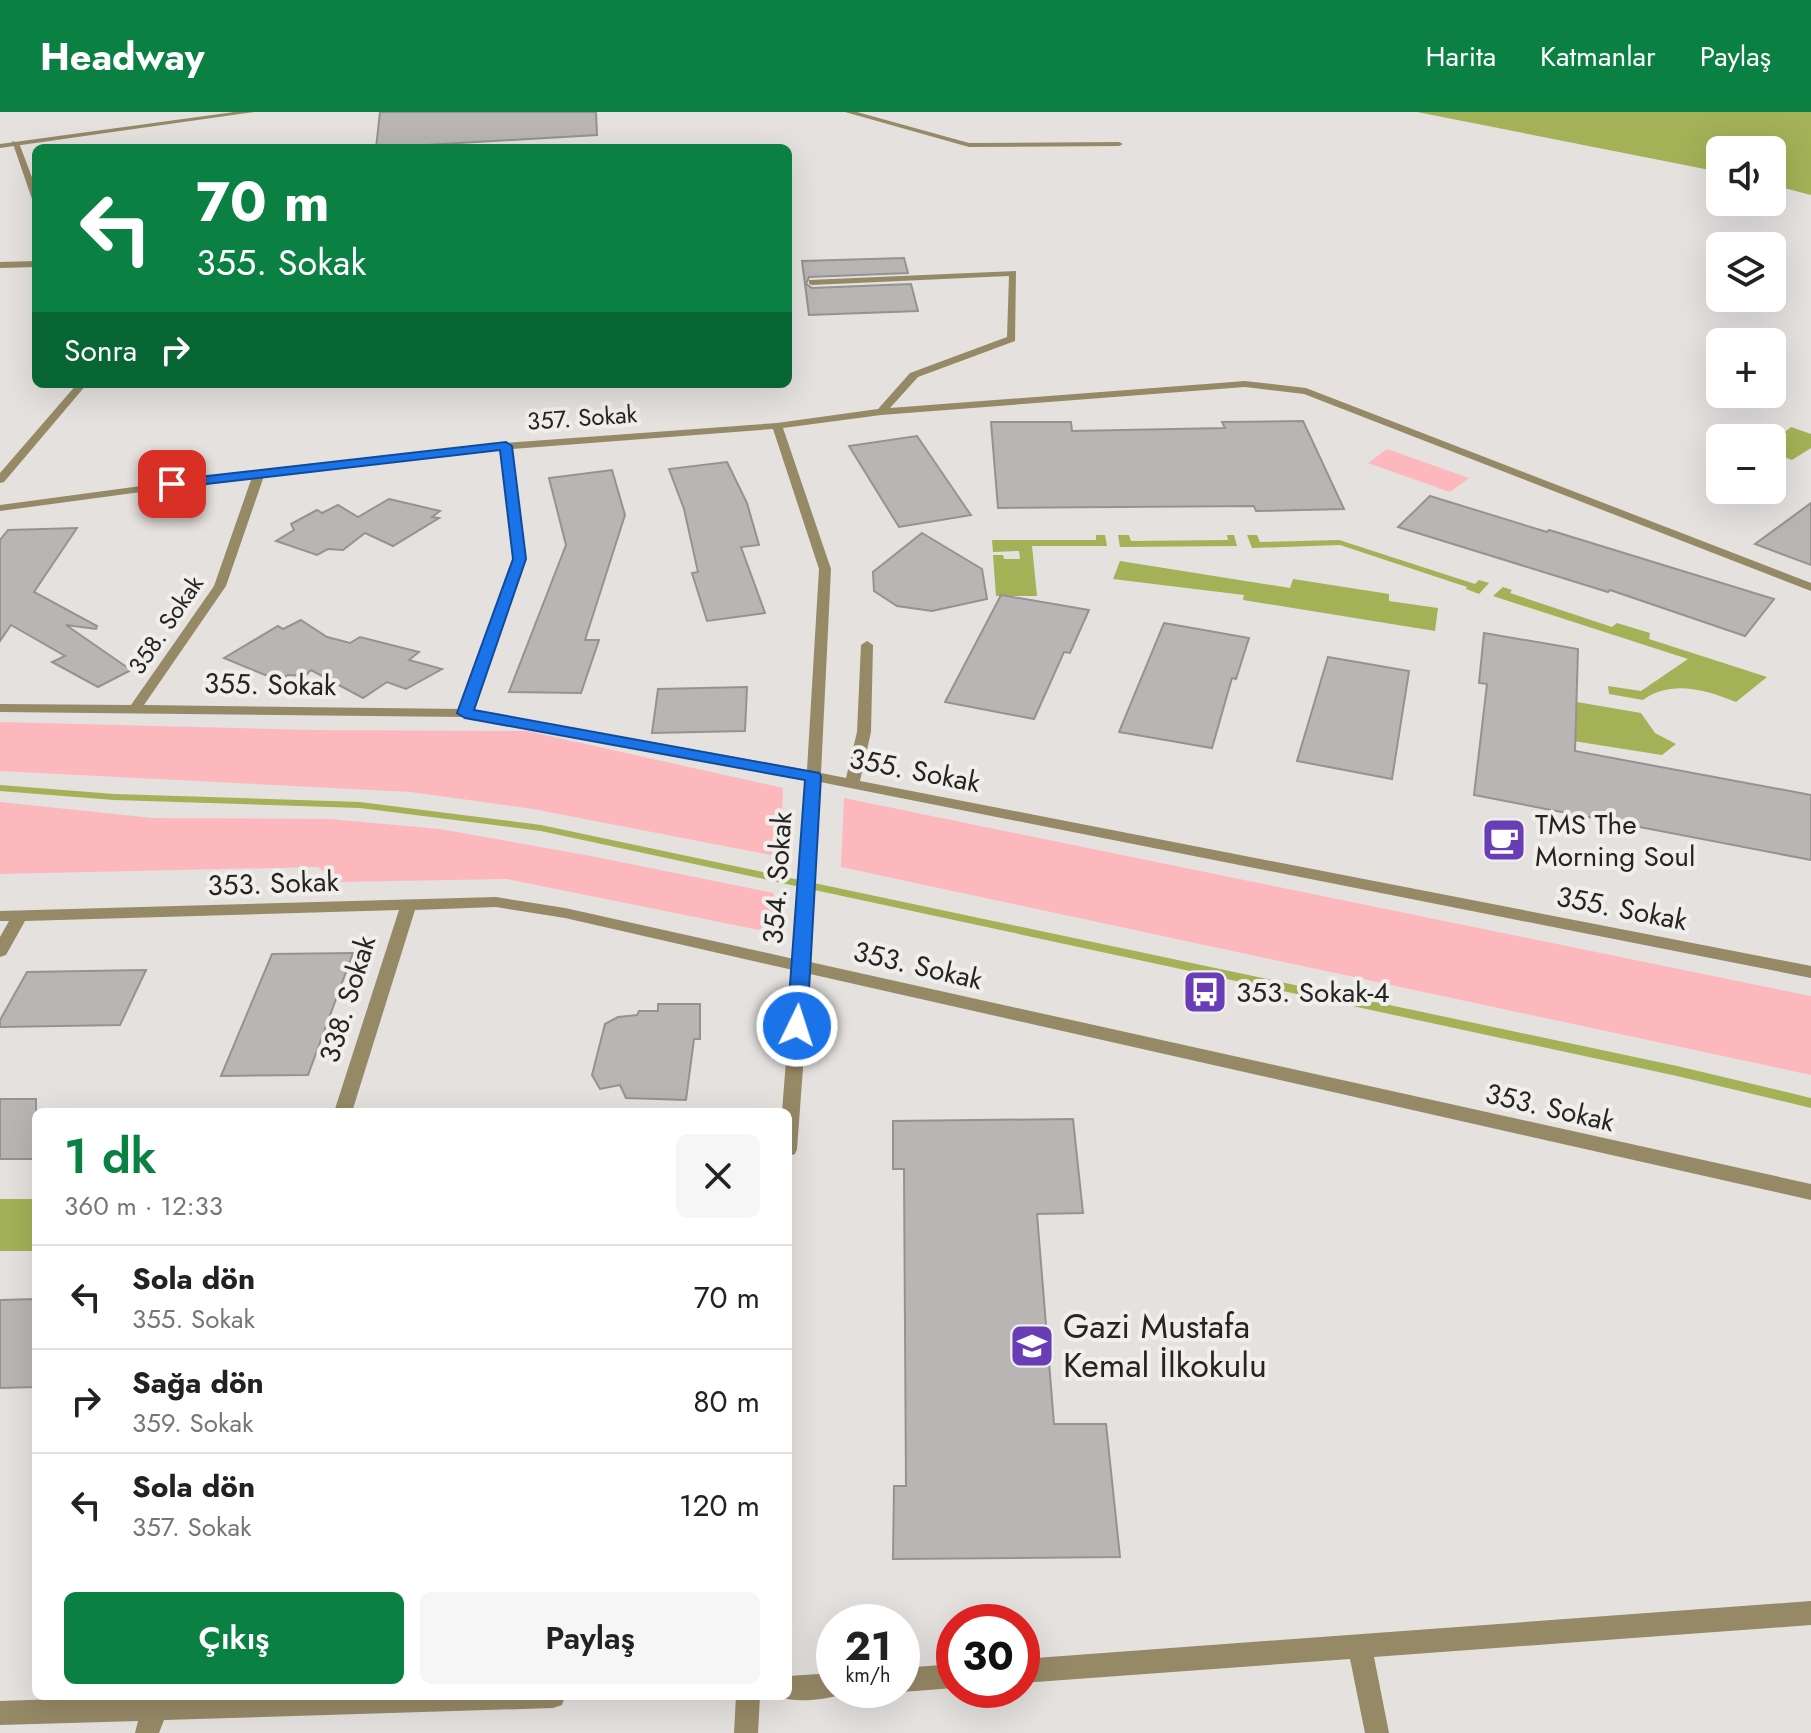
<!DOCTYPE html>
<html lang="tr">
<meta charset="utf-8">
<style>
:root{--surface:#fff;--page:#f6f6f6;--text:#222;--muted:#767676;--line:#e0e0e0;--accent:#0b8043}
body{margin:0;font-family:Jost,sans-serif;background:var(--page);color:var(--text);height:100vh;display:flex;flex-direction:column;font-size:30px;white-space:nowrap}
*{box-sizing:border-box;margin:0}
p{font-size:26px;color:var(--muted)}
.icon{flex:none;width:44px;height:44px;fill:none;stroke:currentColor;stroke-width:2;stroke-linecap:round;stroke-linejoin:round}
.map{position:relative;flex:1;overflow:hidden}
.sheet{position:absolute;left:32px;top:996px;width:760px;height:592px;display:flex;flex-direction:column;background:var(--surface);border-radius:12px;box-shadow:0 8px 32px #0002}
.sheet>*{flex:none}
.hud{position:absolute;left:32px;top:32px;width:760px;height:244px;border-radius:12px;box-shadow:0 8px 32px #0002;background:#0b8043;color:#fff;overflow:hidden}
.buttons{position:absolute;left:1706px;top:24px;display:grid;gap:16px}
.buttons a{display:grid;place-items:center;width:80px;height:80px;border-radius:12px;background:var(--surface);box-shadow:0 8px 32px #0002;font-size:40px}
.speed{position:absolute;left:816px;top:1492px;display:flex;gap:16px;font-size:40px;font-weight:700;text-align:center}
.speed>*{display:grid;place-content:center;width:104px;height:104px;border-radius:50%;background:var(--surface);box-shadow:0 8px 32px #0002;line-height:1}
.speed small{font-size:20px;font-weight:400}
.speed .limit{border:12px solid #d22;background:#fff;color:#111}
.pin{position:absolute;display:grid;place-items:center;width:68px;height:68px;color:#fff;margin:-34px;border-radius:16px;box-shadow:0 4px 12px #0006}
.me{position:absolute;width:88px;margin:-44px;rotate:4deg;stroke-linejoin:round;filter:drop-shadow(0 0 6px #0008)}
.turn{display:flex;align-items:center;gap:28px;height:168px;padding:0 32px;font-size:36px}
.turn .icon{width:104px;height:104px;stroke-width:2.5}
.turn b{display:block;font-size:56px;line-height:68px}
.then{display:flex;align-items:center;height:76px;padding:0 32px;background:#0003;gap:16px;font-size:30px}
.round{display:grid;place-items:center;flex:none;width:84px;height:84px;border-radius:12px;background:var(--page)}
.headline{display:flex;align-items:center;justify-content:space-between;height:136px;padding:0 32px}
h1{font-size:48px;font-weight:600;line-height:60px;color:var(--accent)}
.action{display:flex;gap:16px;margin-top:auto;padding:16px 32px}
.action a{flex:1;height:92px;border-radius:12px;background:var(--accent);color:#fff;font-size:32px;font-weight:600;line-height:92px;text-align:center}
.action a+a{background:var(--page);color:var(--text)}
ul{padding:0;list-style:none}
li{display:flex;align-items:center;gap:24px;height:104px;padding:0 32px;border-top:2px solid var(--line)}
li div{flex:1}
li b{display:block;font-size:30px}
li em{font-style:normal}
header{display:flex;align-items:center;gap:48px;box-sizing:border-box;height:112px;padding:0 40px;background:var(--accent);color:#fff}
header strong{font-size:38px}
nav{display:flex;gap:44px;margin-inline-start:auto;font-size:28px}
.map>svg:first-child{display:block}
</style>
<header>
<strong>Headway</strong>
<nav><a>Harita</a><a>Katmanlar</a><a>Paylaş</a></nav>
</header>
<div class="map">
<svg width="1811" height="1621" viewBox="0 0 1811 1621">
<rect width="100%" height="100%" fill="#e4e1df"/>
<g fill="#fdb8be">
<polygon points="1387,337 1469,366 1450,380 1368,351"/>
<polygon points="0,610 312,618 527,619 783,676 781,731 771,743 533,697 411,680 0,659"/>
<polygon points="844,686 1811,884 1811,963 841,755"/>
<polygon points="0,690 153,706 330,707 440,717 591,744 774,781 772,808 759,818 507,767 338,770 318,755 0,762"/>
</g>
<g fill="#a3b157">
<polygon points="1417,0 1811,0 1811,83 1772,73 1772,38 1720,38 1720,60"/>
<polygon points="1791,315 1811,322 1811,336 1792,348 1772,341 1772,331"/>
<polygon points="1096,423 1105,423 1107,434 1032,434 1037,484 996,484 993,443 1003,443 1004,447 1020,447 1019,439 993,440 992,428 1096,428"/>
<polygon points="1118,423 1129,423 1131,429 1228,428 1227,423 1234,423 1237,434 1120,435"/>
<polygon points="1247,423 1257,423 1260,430 1339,428 1475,472 1479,468 1489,471 1479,482 1466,477 1467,475 1340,433 1252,436"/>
<polygon points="1120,449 1290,476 1293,467 1389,482 1389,489 1438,496 1435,519 1243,488 1244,483 1113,467"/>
<path d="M1503 475 1512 478 1510 481 1612 515 1617 511 1650 521 1649 527 1767 565 1736 590C1707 578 1671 567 1643 588L1609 582 1608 574 1641 579 1688 547 1493 484Z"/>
<polygon points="1571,589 1641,601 1655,621 1676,632 1662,643 1497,617"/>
<rect x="0" y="1087" width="36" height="52"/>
</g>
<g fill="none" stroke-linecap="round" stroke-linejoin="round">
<polygon fill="#a3b157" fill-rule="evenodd" points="0,673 114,682 360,690 541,713 1677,954 1811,986 1811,996 1677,964 541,719 360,696 114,688 0,679"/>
</g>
<g fill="#b9b5b4" stroke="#969291" stroke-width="2">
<polygon points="380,0 596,0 597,23 376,36"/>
<polygon points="904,146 908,161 809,165 806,172 812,176 911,172 918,199 809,203 802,149"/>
<polygon points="1303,309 1344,397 1256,399 1254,394 998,396 991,310 1071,310 1072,319 1225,316 1222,310"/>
<polygon points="917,324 966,396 971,403 899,415 849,334"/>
<polygon points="727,350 747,391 759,433 741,435 765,501 707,509 692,461 698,460 684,397 669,357"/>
<polygon points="612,358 625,403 585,528 599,528 581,581 509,580 566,433 549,366"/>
<polygon points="1430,384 1547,420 1549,418 1774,487 1745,524 1610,478 1608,480 1398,415"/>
<polygon points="389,387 440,399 432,405 439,406 393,434 365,421 343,438 328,437 317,443 276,429 294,418 291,412 317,398 322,401 338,393 358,405"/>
<polygon points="1811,391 1811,453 1755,432"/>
<polygon points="77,416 34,480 97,514 96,517 66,513 131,558 98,575 52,550 65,544 11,513 0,529 0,428 8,418"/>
<polygon points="922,421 982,457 987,487 932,499 897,494 874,479 873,460"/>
<polygon points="1001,483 1089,498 1070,541 1064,540 1034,607 945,590"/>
<polygon points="301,508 327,525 350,531 360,525 419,540 409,548 442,557 406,577 387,570 363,586 311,558 305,564 288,563 277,568 224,546 278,514 283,517"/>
<polygon points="1164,511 1249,526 1236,567 1232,566 1212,636 1119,620"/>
<polygon points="1484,521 1578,537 1575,639 1811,683 1811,748 1474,683 1487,572 1479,571"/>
<polygon points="1328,545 1409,559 1392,667 1297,649"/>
<polygon points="747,575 745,619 652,621 658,577"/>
<polygon points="353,841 308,963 221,964 272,842"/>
<polygon points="146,858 120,913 0,915 0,908 27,860"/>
<polygon points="658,892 700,892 700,927 694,927 686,988 626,986 620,973 600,977 592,963 605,912 618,905 637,903 639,899 658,899"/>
<rect x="0" y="987" width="36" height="60"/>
<polygon points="1073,1007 1083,1101 1037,1102 1054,1312 1106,1312 1120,1445 893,1447 894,1374 906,1374 904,1057 893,1057 893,1009"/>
<polygon points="36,1187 36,1275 0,1276 0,1188"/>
</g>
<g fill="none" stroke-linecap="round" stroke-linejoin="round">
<g fill="#968966" fill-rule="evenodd">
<polygon points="234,0 254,0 0,36 0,32"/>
<polygon points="845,0 857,0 969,31 1119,30 1123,32 1119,34 969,35"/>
</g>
<g fill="#968966" fill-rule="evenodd">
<polygon points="12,29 19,31 36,76 36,89 32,87"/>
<polygon points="36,149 36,155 0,156 0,150"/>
<path d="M1016 159 1015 229 918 265 890 296 1245 269 1306 276 1811 471V479L1304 282 1245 275 881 303 783 316 831 457 821 661 846 666 857 620 861 533 867 529 873 533 871 620 860 669 1811 854V866L820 670 810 850 1811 1072V1088L810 862 797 1037 795 1042 788 1044V1000H782L793 858 565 806 496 795 415 798 352 1000H334L399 798 25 809 6 843 0 845V825L9 809H0V799L496 785 565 796 794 847 806 667 465 605 0 600V592L131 593 214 474 252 365 0 399V393L259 358 506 331 777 311 878 297 910 261 1007 225 1009 164 812 173 809 172V168ZM773 317 819 457 807 658 473 598 525 447 512 337ZM501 338 513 447 460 597 144 593 226 474 264 364Z"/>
<polygon points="77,272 87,272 4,370 0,371 0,361"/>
<polygon points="1811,1489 1811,1513 1374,1545 1389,1621 1365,1621 1350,1547 1022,1571 1022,1547"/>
<polygon points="954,1552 954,1576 902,1580 897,1578 902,1578 902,1556"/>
<path d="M834 1561V1578H844L843 1582C826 1588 796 1591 779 1585L788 1584V1564Z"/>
<polygon points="147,1584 565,1584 562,1593 553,1596 164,1608 159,1621 135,1621 138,1609 0,1613 0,1589"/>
<polygon points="736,1584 760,1584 758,1621 734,1621"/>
</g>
</g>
<polygon fill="#1a73e8" stroke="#114b97" stroke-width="2" points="506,330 512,334 526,447 474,598 819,661 821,664 807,914 804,919 797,922 787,914 805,668 465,606 457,601 513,447 500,338 172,376 166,372 172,368"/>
<defs>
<g id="cafe-square" transform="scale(2.3)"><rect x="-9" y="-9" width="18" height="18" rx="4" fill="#683db5" stroke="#f1efec"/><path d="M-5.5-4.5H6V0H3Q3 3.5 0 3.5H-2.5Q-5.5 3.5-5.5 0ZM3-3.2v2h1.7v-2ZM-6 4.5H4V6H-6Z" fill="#fff"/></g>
<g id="bus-square" transform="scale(2.3)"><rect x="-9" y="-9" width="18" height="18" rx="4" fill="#683db5" stroke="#f1efec"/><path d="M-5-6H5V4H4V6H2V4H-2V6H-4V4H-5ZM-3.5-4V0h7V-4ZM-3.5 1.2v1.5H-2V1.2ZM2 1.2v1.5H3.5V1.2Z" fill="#fff"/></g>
<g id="school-square" transform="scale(2.3)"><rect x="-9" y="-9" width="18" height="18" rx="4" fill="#683db5" stroke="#f1efec"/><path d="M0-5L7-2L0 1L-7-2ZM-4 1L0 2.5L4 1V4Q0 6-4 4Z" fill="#fff"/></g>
</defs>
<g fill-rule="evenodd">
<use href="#cafe-square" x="1504" y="728"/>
<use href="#bus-square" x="1205" y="880"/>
<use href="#school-square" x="1032" y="1234"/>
</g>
<g text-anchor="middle" stroke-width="8" stroke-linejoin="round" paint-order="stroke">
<g font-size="24" fill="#262524" stroke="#f1efec">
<text transform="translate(582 306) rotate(-4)" y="8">357. Sokak</text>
<text transform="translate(166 513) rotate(-56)" y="8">358. Sokak</text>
</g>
<g font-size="28" fill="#262524" stroke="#f1efec">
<text transform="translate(270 572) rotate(1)" y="10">355. Sokak</text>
<text transform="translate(915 658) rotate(11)" y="10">355. Sokak</text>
<text transform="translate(777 766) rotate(-86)" y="10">354. Sokak</text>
<text transform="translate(273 771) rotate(-2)" y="10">353. Sokak</text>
<text transform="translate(1622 796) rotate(11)" y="10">355. Sokak</text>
<text transform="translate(918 853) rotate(13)" y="10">353. Sokak</text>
<text transform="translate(347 887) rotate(-73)" y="10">338. Sokak</text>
<text transform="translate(1550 995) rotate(13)" y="10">353. Sokak</text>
</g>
<g font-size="28" fill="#262524" stroke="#f1efec" text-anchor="start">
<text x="1535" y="722">TMS The<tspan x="1535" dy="32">Morning Soul</tspan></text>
<text x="1236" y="890">353. Sokak-4</text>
</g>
<g font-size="34" fill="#262524" stroke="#f1efec" text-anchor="start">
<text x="1063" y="1226">Gazi Mustafa<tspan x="1063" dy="39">Kemal İlkokulu</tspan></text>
</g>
</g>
</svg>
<div class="buttons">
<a><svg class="icon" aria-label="sound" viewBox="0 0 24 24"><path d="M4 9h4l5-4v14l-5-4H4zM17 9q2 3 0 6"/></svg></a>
<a><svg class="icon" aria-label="layers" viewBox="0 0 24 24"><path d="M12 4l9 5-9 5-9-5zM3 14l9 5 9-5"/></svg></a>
<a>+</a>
<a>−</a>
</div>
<div class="speed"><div>21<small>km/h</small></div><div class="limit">30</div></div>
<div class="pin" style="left:172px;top:372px;background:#d93025"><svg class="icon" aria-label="arrive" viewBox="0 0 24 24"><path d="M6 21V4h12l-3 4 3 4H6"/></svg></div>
<svg class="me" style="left:797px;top:914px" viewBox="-20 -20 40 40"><circle r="17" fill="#1a73e8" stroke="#fff" stroke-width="3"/><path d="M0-11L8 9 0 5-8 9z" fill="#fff"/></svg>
<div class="hud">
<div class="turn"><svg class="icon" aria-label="left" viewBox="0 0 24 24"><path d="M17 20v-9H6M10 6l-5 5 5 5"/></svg><div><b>70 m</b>355. Sokak</div></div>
<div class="then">Sonra<svg class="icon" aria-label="right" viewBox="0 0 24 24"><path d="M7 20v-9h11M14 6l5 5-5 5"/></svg></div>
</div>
<section class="sheet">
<div class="headline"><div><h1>1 dk</h1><p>360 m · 12:33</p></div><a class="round"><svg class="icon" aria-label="close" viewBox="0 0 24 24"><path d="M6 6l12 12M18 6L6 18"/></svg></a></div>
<ul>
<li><svg class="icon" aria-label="left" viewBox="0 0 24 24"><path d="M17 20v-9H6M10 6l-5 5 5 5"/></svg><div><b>Sola dön</b><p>355. Sokak</p></div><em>70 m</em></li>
<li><svg class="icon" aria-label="right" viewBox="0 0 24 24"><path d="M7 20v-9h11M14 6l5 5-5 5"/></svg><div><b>Sağa dön</b><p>359. Sokak</p></div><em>80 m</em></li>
<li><svg class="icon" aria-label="left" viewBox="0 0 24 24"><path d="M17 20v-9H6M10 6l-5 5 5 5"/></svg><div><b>Sola dön</b><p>357. Sokak</p></div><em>120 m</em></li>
</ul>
<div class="action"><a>Çıkış</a><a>Paylaş</a></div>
</section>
</div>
